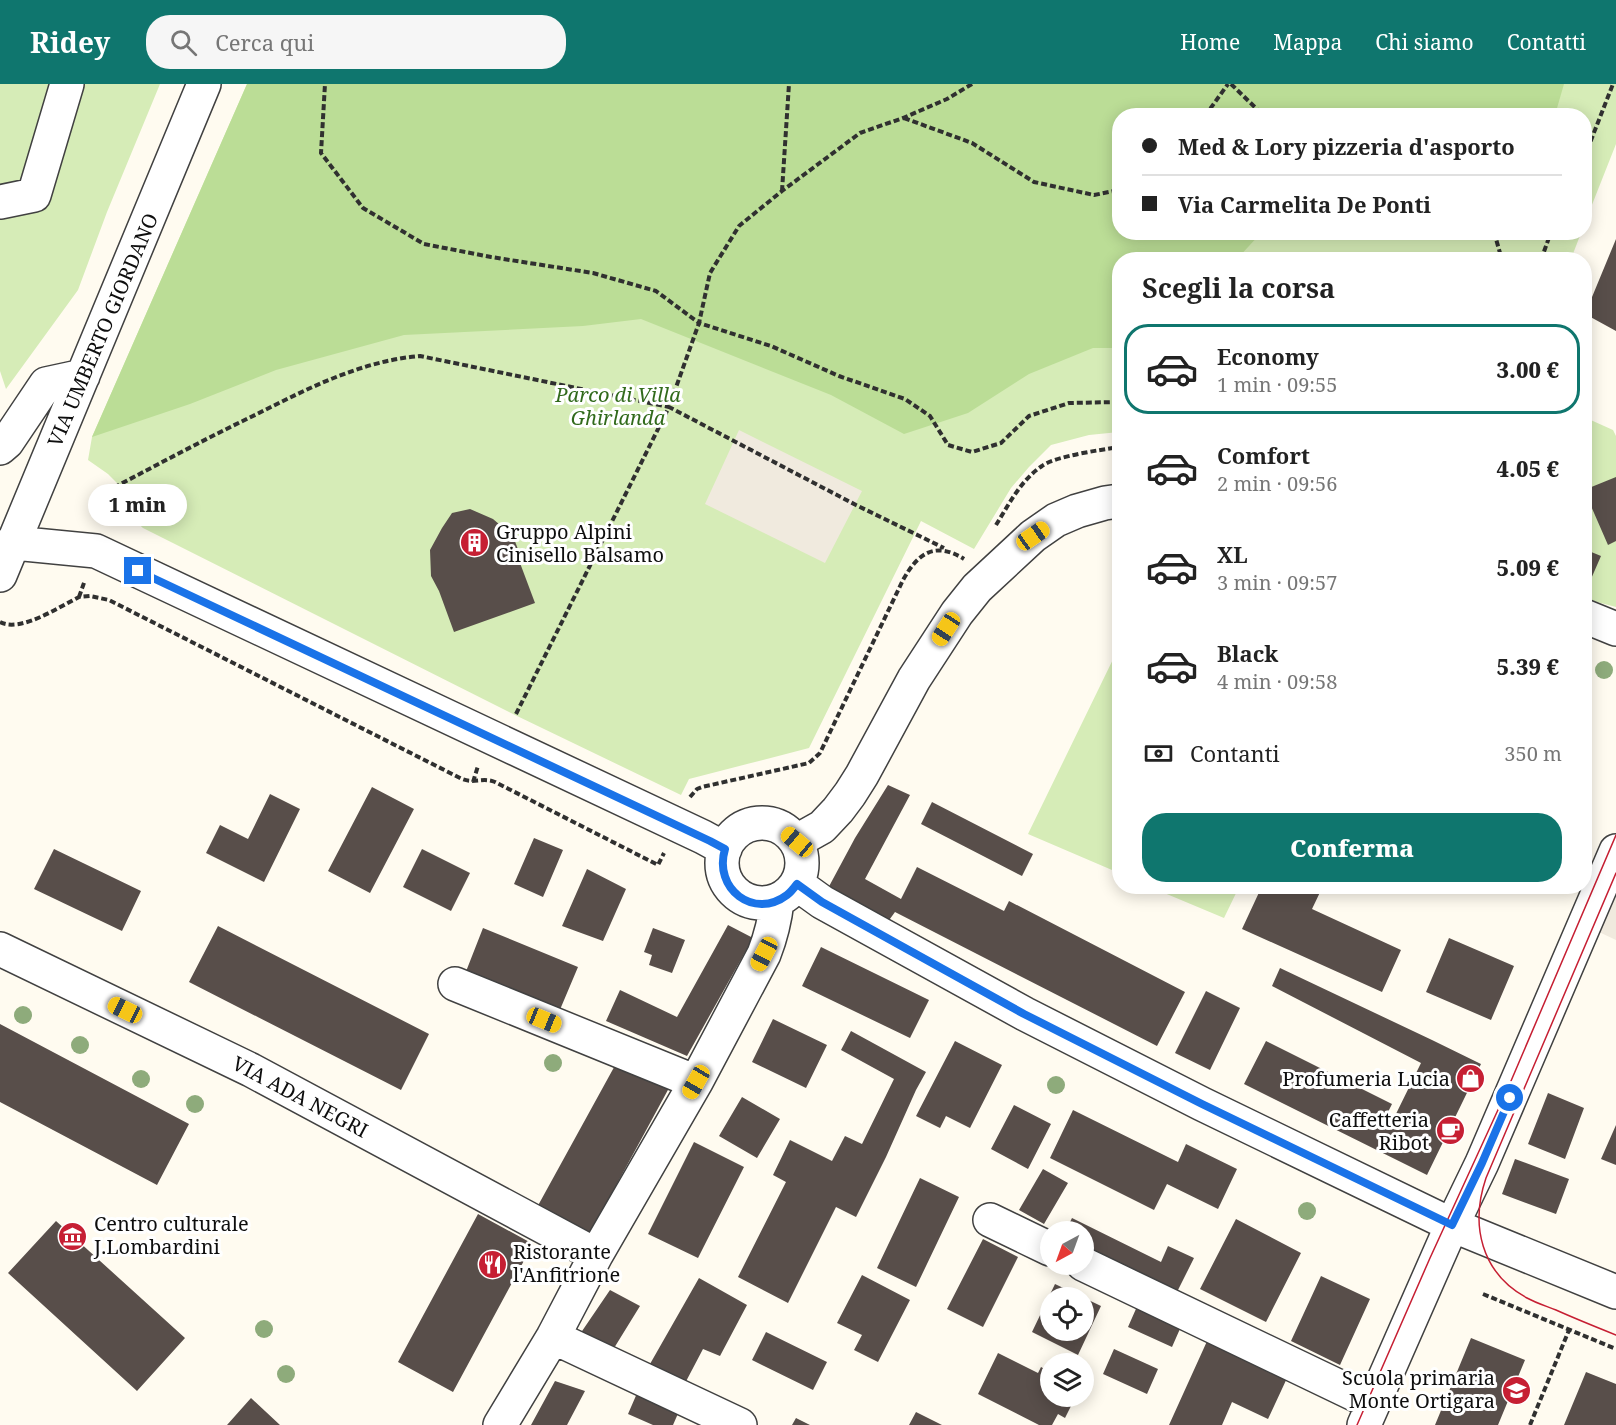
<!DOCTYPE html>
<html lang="it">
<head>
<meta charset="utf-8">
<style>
  :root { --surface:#fff; --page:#f6f6f6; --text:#222; --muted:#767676; --line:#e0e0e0; --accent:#0f766e }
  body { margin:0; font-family:"Noto Serif",serif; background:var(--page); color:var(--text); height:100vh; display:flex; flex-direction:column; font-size:22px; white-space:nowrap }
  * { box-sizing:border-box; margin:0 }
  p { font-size:20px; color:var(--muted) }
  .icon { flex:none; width:33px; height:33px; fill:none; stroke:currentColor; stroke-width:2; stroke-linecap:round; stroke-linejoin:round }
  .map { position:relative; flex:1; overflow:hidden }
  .details { position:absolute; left:1112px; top:168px; width:480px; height:642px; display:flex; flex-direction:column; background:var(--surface); border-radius:24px; box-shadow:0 3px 15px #0003 }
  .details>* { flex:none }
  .hud { position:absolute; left:1112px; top:24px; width:480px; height:132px; border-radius:24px; box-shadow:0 3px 15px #0003; display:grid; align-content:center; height:132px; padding:0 30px; background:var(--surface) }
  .needle { width:39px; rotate:221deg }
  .fabs { position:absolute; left:1040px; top:1137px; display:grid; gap:12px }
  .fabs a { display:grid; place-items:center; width:54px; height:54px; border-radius:50%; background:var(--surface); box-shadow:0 3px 15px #0003; font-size:30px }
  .end { position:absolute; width:27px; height:27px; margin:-14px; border:8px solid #1a73e8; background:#fff; box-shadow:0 0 0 3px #fff }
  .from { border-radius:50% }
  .bubble { position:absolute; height:42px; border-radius:21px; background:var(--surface); box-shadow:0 3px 15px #0003; font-size:20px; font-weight:800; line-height:42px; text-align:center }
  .car { position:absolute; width:18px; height:36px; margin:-18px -9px; border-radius:8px; box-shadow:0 0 4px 2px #0007; background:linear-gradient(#f5c518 24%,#345 0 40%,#f5c518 0 76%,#345 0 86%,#f5c518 0) }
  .hud b { display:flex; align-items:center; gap:21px; height:57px; font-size:22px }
  .hud b+b { border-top:2px solid var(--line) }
  .hud i { width:15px; height:15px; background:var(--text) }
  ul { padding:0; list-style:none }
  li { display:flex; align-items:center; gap:18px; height:90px; margin:0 12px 9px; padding:0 18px; border:3px solid transparent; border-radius:24px }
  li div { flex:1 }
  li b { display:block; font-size:22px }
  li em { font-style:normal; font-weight:800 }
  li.active { border-color:var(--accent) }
  li>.icon { width:54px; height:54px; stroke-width:1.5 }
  h2 { padding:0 30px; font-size:27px; line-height:72px }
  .pay { display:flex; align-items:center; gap:15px; height:66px; padding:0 30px; font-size:22px }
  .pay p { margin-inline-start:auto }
  .action { display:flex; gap:12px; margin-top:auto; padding:12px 30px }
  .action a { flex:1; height:69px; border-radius:24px; background:var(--accent); color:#fff; font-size:24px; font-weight:800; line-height:69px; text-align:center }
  header { display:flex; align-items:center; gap:36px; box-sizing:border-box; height:84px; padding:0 30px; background:var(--accent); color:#fff }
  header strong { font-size:28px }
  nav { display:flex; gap:33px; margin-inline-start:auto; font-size:21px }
  .search { width:420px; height:54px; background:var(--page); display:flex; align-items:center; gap:15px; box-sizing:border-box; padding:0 21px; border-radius:24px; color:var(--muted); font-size:22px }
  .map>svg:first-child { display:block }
  .green { fill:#d6ecb7 }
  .forest { fill:#bbdd96 }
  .plaza { fill:#f0eade }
  .building { fill:#584e4a; fill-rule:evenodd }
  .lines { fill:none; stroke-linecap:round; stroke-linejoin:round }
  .minor-casing { stroke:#414141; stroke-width:36 }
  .path { stroke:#303030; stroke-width:4; stroke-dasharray:6 3; stroke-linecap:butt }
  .minor { stroke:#fff; stroke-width:33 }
  .tram { stroke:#c61f33; stroke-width:1.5 }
  .tree { fill:#8eab7b }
  .route { stroke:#1a73e8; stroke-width:8 }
  .labels { text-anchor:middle; stroke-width:6; stroke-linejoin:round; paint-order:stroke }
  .street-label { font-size:20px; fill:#0e0e0e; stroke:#fff }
  .park-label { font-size:20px; font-style:italic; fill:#316a1b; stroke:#fff }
  .poi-label { font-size:20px; fill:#0e0e0e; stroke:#fff; text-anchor:start }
</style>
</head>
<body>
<header>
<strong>Ridey</strong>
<div class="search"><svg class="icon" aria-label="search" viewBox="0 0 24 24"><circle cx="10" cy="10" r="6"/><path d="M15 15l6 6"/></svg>Cerca qui</div>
<nav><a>Home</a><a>Mappa</a><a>Chi siamo</a><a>Contatti</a></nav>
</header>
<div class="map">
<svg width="1616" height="1341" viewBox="0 0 1616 1341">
  <rect width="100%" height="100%" fill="#fffbf0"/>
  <path class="green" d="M 0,0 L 160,0 L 107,128 L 78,206 L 6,305 L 0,287 Z
    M 247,0 L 1616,0 L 1616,60 L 1584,141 L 1584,32 L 1119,32 L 1119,148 L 1581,149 L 1571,175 L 1119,176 L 1119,348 L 1089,351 L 1051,361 L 1029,383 L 1011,404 L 974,465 L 921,437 L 809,664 L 689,695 L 681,711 L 515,631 L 143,444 L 129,431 L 126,425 L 119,401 L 108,390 L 88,376 L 92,353 Z
    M 1584,333 L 1613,346 L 1616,352 L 1616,523 L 1597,518 L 1584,513 Z
    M 1119,563 L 1119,789 L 1028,750 Z
    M 1150,803 L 1239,803 L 1224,834 Z"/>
  <path class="forest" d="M 247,0 L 1564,0 L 1555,31 L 1119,32 L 1119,148 L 1261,149 L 1237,175 L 1119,176 L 1119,264 L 1093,264 L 1029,290 L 968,329 L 904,350 L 831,311 L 641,235 L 583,242 L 404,251 L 276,286 L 190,320 L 92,353 Z"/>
  <path class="plaza" d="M 739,346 L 862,407 L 825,479 L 705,420 Z
    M 1616,767 L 1616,856 L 1584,841 Z"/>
  <path class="building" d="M 1616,155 L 1616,247 L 1585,230 Z
    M 1616,393 L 1616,457 L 1608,461 L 1584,406 Z
    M 470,425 L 493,435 L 513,452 L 519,468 L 520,479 L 535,519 L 454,548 L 439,507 L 431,492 L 430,466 L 442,444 L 452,429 Z
    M 1584,465 L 1601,472 L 1584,511 Z
    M 1584,681 L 1590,692 L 1584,694 Z
    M 888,701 L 910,711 L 865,795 L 901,815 L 917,783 L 1004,827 L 1009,817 L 1185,908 L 1157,962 L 895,828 L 887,839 L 826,808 L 855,754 Z
    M 372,703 L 414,725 L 370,809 L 328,787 Z
    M 270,710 L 300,725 L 264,798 L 206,769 L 220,741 L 248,755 Z
    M 932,718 L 1033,770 L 1022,792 L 921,740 Z
    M 534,754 L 563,766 L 543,813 L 514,800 Z
    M 54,765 L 141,807 L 122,847 L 34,805 Z
    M 422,765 L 470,789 L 451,827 L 403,803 Z
    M 587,785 L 626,805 L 603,857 L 562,842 Z
    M 1262,802 L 1323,802 L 1312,825 L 1401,866 L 1382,908 L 1242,845 Z
    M 728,841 L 753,854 L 687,972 L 606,937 L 620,906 L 677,933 Z
    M 218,842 L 429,950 L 401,1006 L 189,898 Z
    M 483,844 L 578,883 L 559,928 L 465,890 Z
    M 653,844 L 685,856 L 672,889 L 649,881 L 652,871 L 644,868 Z
    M 1449,854 L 1514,882 L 1491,936 L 1426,908 Z
    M 821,863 L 929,916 L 910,954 L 802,902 Z
    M 1280,884 L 1432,956 L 1481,980 L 1427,1091 L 1244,1000 L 1266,957 L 1392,1020 L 1385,1034 L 1392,1038 L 1421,979 L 1272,902 Z
    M 1206,907 L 1240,924 L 1210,986 L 1175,969 Z
    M 773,935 L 827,961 L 806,1004 L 752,978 Z
    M 0,940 L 189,1040 L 157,1101 L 0,1018 Z
    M 851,947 L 926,988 L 916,1006 L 886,1073 L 856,1133 L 836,1123 L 788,1219 L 738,1193 L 786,1098 L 773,1091 L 790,1056 L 832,1077 L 845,1052 L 862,1060 L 894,995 L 841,966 Z
    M 955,957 L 1002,981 L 970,1044 L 946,1032 L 940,1044 L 916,1032 Z
    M 618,976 L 669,1004 L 587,1155 L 535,1127 Z
    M 1548,1009 L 1584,1024 L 1565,1075 L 1528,1060 Z
    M 742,1013 L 780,1035 L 757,1074 L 719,1052 Z
    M 1014,1021 L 1051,1040 L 1028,1085 L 991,1065 Z
    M 1073,1026 L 1178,1078 L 1186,1060 L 1237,1085 L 1218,1125 L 1167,1100 L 1154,1126 L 1050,1074 Z
    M 1616,1041 L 1616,1081 L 1601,1075 Z
    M 694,1058 L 744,1083 L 698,1174 L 648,1150 Z
    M 1515,1075 L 1569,1095 L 1556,1130 L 1502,1110 Z
    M 1043,1085 L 1068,1099 L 1044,1140 L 1019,1126 Z
    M 920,1094 L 959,1113 L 916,1203 L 877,1184 Z
    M 478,1130 L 533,1160 L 453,1308 L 398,1278 Z
    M 1072,1134 L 1161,1178 L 1168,1162 L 1194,1174 L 1176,1210 L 1083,1165 L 1083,1148 L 1065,1148 Z
    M 1236,1135 L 1301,1169 L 1266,1238 L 1200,1205 Z
    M 56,1137 L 185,1254 L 137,1307 L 8,1189 Z
    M 983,1155 L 1018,1173 L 983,1243 L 947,1225 Z
    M 862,1191 L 910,1216 L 878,1278 L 854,1266 L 862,1251 L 837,1239 Z
    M 1321,1192 L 1370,1215 L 1340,1281 L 1291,1257 Z
    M 699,1194 L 747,1221 L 720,1272 L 703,1265 L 682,1305 L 646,1287 Z
    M 1055,1200 L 1101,1222 L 1078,1271 L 1032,1248 ZM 1050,1214 L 1083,1214 L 1083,1246 L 1050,1246 Z
    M 610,1206 L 640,1222 L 611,1269 L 578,1253 Z
    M 1139,1218 L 1183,1238 L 1172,1263 L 1128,1243 Z
    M 766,1248 L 827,1278 L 813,1306 L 752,1276 Z
    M 1471,1254 L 1525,1276 L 1498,1341 L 1435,1341 Z
    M 1208,1255 L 1288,1292 L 1268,1335 L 1232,1318 L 1222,1341 L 1169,1341 Z
    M 1114,1265 L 1158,1285 L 1147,1310 L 1103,1290 Z
    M 998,1269 L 1038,1289 L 1041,1283 L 1050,1288 L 1050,1312 L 1076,1312 L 1065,1334 L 1058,1330 L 1052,1341 L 1039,1341 L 978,1310 Z
    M 1586,1288 L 1616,1300 L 1616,1341 L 1564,1341 Z
    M 555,1297 L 585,1307 L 567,1341 L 531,1341 Z
    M 638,1307 L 680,1325 L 673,1341 L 653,1341 L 628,1330 Z
    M 251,1314 L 280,1341 L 227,1341 Z
    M 916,1328 L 942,1341 L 909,1341 Z
    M 796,1334 L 810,1341 L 792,1341 Z"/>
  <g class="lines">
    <defs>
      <path id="minor" d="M 0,118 L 34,111 L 67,0
        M 0,364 L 7,358 L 46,300 L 83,292
        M 0,464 L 14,459 L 96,467 L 703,753 L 725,765
        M 0,491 L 204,0
        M 1584,532 L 1616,545
        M722 779a40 40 0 1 1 80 0a40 40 0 1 1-80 0Z
        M 797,757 L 822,743 L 838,726 L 850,710 L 862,691 L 914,595 L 957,529 L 977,504 L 1033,452 L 1056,436 L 1077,427 L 1105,419 L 1119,417
        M 797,800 L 822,818 L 1025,930 L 1202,1020 L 1452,1141 L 1616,1208
        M 0,865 L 251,986 L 596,1171
        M 455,900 L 696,998
        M 990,1136 L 1050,1165
        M 1083,1180 L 1373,1319
        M 553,1253 L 740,1341
        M 500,1341 L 553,1253 L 596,1171 L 696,998 L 764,870 C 771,852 775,836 777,817
        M 1364,1341 L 1452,1141 L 1482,1079 L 1616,767"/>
    </defs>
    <use href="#minor" class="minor-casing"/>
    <path class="path" d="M 972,0 L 947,15 L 903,34 L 860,49 L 782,107 L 739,142 L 710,189 L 699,239 L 771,262 L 839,292 L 905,315 L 930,332 L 948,361 L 972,368 L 1001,359 L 1029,332 L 1069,319 L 1119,318
      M 1231,0 L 1264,32
      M 1205,32 L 1228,0
      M 904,34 L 972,59 L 1034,98 L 1094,111 L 1119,106
      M 1584,74 L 1613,0
      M 782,107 L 789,0
      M 1494,148 L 1502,176
      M 1541,176 L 1551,148
      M 98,412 C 151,384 203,356 257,330 C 309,304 361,277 420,272 L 669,323 L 699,239 L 656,207 L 593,189 L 491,173 L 424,160 L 363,124 L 321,69 L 325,0
      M 996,441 C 1009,420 1021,396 1042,382 C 1055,372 1101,366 1119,363
      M 79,513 L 85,496
      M 0,538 C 20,549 59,523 79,513 L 90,512 L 109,516 L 462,695 C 475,700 482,693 495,698 L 658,781 L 664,769
      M 516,630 L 669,323 L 856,421 L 944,464
      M 473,698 L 478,682
      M 690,713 L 697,705 L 702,703 L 809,679 L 820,669 L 903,496 C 918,469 935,457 964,475
      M 1483,1210 L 1616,1265
      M 1530,1341 L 1569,1246"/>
    <use href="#minor" class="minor"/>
    <path class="tram" d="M 1616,789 L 1486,1094 C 1470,1141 1481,1189 1527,1214 C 1536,1219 1546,1222 1556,1226 C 1576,1235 1596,1243 1616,1251
      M 1357,1341 L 1430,1174 L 1508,1004 L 1616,751"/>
  </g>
  <g class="tree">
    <circle cx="1604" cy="586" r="9"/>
    <circle cx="23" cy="931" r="9"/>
    <circle cx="80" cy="961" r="9"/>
    <circle cx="553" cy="979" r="9"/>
    <circle cx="141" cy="995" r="9"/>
    <circle cx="1056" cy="1001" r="9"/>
    <circle cx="195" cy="1020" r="9"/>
    <circle cx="1307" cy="1127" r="9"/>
    <circle cx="264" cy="1245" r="9"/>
    <circle cx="286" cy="1290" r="9"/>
  </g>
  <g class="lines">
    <path class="route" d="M 138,487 L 710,757 L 725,765 C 713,805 754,836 787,811 C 791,808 794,804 797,800 L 822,818 L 1024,930 L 1202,1020 L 1452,1141 L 1482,1079 L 1510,1014"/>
  </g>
  <defs>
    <symbol id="building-disc" viewBox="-11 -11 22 22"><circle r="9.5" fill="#c61f33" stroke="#fff"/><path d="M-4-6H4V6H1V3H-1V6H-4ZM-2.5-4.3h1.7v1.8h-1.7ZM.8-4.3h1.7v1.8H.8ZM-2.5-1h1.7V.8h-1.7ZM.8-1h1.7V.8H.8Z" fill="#fff"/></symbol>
    <symbol id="shop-disc" viewBox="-11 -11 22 22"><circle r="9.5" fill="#c61f33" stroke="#fff"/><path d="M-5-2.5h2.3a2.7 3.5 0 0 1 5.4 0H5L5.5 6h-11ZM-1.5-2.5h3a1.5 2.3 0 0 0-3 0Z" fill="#fff"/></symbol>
    <symbol id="cafe-disc" viewBox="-11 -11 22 22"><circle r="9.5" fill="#c61f33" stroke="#fff"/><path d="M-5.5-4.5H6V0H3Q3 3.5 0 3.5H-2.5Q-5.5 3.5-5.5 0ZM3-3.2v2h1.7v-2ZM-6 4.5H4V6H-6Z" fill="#fff"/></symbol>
    <symbol id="museum-disc" viewBox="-11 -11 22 22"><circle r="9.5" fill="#c61f33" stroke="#fff"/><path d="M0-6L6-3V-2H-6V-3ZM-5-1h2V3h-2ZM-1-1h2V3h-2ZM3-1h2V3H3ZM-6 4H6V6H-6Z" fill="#fff"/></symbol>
    <symbol id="restaurant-disc" viewBox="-11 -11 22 22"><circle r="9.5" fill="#c61f33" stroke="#fff"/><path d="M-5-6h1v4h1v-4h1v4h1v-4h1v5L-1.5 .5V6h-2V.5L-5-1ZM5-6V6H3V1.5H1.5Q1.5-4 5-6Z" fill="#fff"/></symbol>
    <symbol id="school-disc" viewBox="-11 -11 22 22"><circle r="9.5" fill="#c61f33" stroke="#fff"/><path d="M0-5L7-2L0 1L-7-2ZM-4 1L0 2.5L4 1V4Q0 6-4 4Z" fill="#fff"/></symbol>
  </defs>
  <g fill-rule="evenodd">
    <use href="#building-disc" x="458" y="442" width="33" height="33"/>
    <use href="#shop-disc" x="1454" y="978" width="33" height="33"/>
    <use href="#cafe-disc" x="1434" y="1030" width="33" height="33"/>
    <use href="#museum-disc" x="56" y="1136" width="33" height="33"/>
    <use href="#restaurant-disc" x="476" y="1164" width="33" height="33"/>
    <use href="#school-disc" x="1500" y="1290" width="33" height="33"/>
  </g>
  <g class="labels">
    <g class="street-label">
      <text transform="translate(103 246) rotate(-67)" y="7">VIA UMBERTO GIORDANO</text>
      <text transform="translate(300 1013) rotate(28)" y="7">VIA ADA NEGRI</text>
    </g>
    <g class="park-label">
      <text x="618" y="318">Parco di Villa<tspan x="618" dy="23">Ghirlanda</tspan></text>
    </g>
    <g class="poi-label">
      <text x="496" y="455">Gruppo Alpini<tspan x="496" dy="23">Cinisello Balsamo</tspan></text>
      <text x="1450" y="1002" text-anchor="end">Profumeria Lucia</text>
      <text x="1429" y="1043" text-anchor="end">Caffetteria<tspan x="1429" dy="23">Ribot</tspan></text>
      <text x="94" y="1147">Centro culturale<tspan x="94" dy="23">J.Lombardini</tspan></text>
      <text x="513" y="1175">Ristorante<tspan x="513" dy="23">l'Anfitrione</tspan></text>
      <text x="1495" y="1301" text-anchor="end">Scuola primaria<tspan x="1495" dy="23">Monte Ortigara</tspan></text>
    </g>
  </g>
</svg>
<div class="fabs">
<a><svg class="needle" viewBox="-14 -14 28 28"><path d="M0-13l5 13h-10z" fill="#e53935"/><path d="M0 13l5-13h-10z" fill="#767676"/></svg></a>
<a><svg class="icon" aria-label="locate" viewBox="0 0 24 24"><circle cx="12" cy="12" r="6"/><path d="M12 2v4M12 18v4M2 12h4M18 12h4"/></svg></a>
<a><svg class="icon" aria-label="layers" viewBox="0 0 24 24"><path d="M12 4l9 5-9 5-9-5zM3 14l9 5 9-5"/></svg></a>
</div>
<i class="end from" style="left:1510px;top:1014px"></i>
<i class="end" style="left:138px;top:487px"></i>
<div class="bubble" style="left:88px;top:400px;width:99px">1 min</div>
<i class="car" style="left:1033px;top:452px;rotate:55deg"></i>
<i class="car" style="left:946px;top:545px;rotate:213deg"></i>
<i class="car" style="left:797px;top:758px;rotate:310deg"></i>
<i class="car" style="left:764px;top:870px;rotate:208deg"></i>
<i class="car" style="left:125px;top:926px;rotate:296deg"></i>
<i class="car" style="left:544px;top:936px;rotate:112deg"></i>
<i class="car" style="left:696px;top:998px;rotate:210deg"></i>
<div class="hud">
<b><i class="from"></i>Med &amp; Lory pizzeria d'asporto</b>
<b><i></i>Via Carmelita De Ponti</b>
</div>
<section class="details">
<h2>Scegli la corsa</h2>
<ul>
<li class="active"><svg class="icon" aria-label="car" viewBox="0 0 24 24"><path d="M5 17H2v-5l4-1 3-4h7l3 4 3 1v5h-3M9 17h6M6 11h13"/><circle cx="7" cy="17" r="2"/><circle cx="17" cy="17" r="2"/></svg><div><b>Economy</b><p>1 min · 09:55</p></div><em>3.00 €</em></li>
<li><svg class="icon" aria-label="car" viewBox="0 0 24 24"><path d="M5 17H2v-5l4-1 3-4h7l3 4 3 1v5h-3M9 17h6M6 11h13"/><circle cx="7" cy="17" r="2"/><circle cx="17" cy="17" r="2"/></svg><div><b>Comfort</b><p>2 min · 09:56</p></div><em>4.05 €</em></li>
<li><svg class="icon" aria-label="car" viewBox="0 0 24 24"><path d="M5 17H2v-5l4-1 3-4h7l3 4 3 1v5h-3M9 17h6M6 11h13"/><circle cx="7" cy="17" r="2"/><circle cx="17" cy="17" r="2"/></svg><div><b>XL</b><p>3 min · 09:57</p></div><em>5.09 €</em></li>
<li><svg class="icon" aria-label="car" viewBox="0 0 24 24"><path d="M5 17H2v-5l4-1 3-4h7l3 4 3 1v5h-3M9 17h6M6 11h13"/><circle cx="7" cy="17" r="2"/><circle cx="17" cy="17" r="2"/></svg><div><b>Black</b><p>4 min · 09:58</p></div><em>5.39 €</em></li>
</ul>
<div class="pay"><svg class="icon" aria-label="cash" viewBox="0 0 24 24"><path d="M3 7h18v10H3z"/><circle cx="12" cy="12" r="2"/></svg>Contanti<p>350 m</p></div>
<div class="action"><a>Conferma</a></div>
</section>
</div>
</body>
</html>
